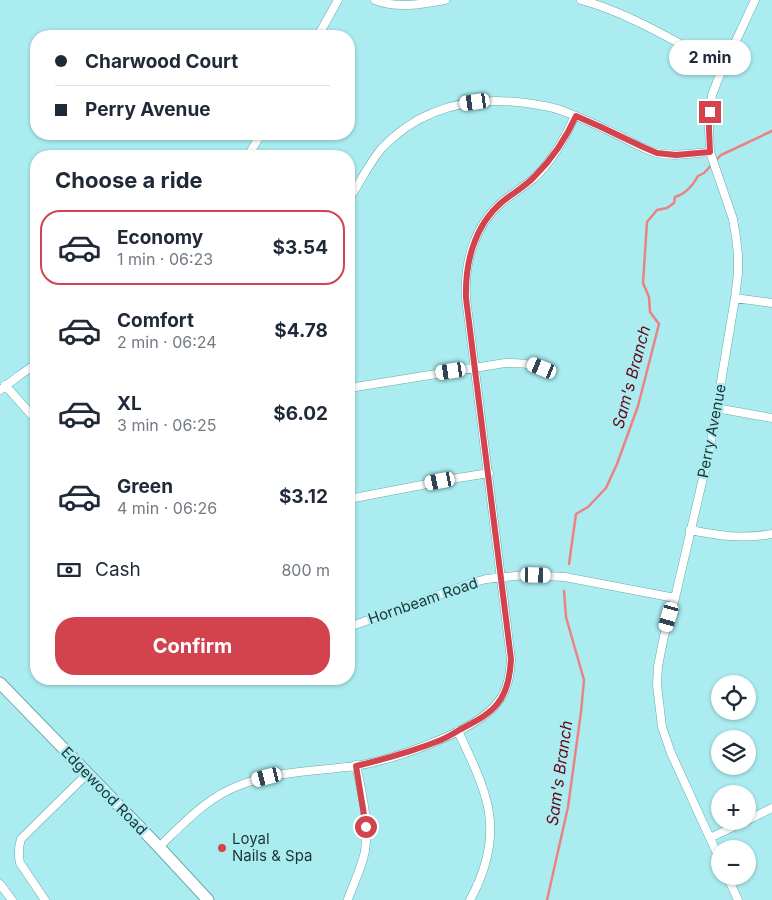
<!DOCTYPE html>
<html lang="en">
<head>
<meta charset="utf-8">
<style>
  :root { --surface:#fff; --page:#f6f6f7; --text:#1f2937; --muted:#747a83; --line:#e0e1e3; --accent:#d3434d }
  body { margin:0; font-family:Inter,sans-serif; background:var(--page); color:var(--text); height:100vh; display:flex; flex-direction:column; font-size:19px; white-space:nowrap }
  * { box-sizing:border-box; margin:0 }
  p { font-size:16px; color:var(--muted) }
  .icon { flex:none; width:28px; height:28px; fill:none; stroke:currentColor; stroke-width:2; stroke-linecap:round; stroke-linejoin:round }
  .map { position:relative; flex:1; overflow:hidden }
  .details { position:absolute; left:30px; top:150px; width:325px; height:535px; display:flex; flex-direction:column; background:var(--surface); border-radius:20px; box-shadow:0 1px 4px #0004 }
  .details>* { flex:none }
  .hud { position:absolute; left:30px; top:30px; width:325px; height:110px; border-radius:20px; box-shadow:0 1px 4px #0004; display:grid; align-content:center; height:110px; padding:0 25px; background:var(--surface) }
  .controls { position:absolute; left:711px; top:675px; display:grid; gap:10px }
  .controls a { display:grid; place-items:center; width:45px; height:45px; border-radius:50%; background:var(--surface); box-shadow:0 1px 4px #0004; font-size:25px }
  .end { position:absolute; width:22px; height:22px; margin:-11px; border:6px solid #d3434d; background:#fff; box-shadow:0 0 0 2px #fff }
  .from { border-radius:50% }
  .bubble { position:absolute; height:35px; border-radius:18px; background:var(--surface); box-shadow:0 1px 4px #0004; font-size:16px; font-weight:700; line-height:35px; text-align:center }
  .car { position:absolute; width:15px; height:30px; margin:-15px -8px; border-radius:6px; box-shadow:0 0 4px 1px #0007; background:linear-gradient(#fff 24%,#345 0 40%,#fff 0 76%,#345 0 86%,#fff 0) }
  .hud b { display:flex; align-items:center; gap:18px; height:48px; font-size:19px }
  .hud b+b { border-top:1px solid var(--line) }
  .hud i { width:12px; height:12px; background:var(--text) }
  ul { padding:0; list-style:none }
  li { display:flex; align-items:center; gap:15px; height:75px; margin:0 10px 8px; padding:0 15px; border:2px solid transparent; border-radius:20px }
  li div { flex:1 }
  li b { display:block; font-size:19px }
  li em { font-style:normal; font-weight:700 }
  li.on { border-color:var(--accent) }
  li>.icon { width:45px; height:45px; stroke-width:1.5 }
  h2 { padding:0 25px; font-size:22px; line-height:60px }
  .pay { display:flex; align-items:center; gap:12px; height:55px; padding:0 25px; font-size:19px }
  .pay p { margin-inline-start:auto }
  .cta { display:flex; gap:10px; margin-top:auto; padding:10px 25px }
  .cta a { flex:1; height:58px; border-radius:20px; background:var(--accent); color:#fff; font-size:20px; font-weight:700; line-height:58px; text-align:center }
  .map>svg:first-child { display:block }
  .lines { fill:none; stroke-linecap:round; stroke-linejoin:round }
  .stream { stroke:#eb8384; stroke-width:2.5 }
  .minor-casing { stroke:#6aaaae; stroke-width:9 }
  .secondary-casing { stroke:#6aaaae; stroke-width:13 }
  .minor { stroke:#fff; stroke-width:8 }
  .secondary { stroke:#fff; stroke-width:11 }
  .route { stroke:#d3434d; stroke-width:6 }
  .poi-dot { fill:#d3434d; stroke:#aaecf0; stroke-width:2 }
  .labels { text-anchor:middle; stroke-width:4.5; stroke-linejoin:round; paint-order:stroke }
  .street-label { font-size:15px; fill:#1a3537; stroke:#aaecf0 }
  .poi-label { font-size:15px; fill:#1a3537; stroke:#aaecf0; text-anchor:start }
  .water-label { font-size:16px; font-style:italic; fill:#670717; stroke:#aaecf0 }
</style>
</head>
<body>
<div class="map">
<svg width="772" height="900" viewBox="0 0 772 900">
  <rect width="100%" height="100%" fill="#aaecf0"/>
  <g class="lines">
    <path class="stream" d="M 569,564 L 576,514 L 588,507 L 606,488 L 617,464 L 638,406 L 659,324 L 650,312 L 649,297 L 643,283 L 647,222 L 657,210 L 667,208 L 674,203 L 675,197 C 686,194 693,185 698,176 L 704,173 L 721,155 L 772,131
      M 547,900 L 568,807 L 581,712 L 584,680 L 566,617 L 564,591"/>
    <defs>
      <path id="minor" d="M 375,0 C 397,9 423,4 445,0
        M 581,0 C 632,14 677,43 723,67
        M 318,36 L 338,0
        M 248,156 L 261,134
        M 349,199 C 360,183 369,163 382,148 C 421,107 472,96 526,103 C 538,105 551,106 563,111 C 583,118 603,128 622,137 C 633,143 645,150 657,153 C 674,157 693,153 710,152
        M 735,298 L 772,303
        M 5,385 L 36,420
        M 349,388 L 505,363 C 518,363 530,363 542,368
        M 0,390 L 20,375 L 36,364
        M 716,408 L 772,418
        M 349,499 L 458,478 L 489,473
        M 690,530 C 720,536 742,539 772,534
        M 349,627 L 472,583 L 486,579 L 525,575 L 565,577 L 675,598
        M 458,731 C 468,753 480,775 486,799 C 496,834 487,869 470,900
        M 748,820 L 772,808
        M 710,838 L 745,821
        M 159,847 C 184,823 208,796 243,784 C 278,771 318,771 355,766 C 392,760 476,732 498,702 C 508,690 510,674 511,659 L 466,298 C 464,263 474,226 502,202 C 512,194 523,187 533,179 C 550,164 566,137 575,116
        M 720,860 L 671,753 L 662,727 L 657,685 L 658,666 L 664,636 L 675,598 L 710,448 L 735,298 L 738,273 L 738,255 L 736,237 L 733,219 L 710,152 L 709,128 L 710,112 L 712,95 L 719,77 L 755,0
        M 727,876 L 738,900
        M 0,884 L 12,900
        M 348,899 C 354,883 362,867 365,851 C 369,822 362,793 356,765
        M 45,900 L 20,863 C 18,854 18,848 21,839 L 87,774"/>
      <path id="secondary" d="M 0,683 L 159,847 L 208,900"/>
    </defs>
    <use href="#minor" class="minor-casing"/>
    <use href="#secondary" class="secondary-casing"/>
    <use href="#minor" class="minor"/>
    <use href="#secondary" class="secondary"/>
  </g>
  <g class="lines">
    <path class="route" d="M 366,827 L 356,766 C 385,759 414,751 441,740 C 448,737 454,733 461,729 C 474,722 489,715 498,703 C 508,690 510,674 511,659 L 466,298 C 465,263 474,226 502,202 C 513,193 526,186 535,176 C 552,159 566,138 576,116 L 601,127 L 643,147 L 657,153 L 676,155 L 710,152 L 709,128 L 710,112"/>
  </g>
  <circle class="poi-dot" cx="222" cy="848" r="5"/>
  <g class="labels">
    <g class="street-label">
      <text transform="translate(712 431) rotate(-79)" y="5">Perry Avenue</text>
      <text transform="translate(423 601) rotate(-19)" y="5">Hornbeam Road</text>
      <text transform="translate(104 791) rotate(46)" y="5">Edgewood Road</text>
    </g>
    <g class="poi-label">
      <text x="232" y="844">Loyal<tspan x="232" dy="17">Nails &amp; Spa</tspan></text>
    </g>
    <g class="water-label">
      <text transform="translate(631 377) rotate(-75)" y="6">Sam's Branch</text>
      <text transform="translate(559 773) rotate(-82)" y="6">Sam's Branch</text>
    </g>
  </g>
</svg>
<div class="controls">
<a><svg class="icon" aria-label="locate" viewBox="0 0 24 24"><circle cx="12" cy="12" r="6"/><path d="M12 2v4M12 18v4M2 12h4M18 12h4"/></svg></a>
<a><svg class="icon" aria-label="layers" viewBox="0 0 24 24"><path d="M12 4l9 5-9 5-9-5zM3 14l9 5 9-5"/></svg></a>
<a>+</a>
<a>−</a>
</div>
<i class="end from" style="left:366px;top:827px"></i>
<i class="end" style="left:710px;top:112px"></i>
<div class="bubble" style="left:669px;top:40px;width:82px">2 min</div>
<i class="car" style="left:475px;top:102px;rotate:262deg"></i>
<i class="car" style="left:542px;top:368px;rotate:292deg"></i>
<i class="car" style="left:451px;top:371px;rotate:261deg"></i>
<i class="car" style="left:440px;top:481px;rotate:259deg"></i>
<i class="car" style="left:536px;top:575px;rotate:91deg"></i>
<i class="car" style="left:669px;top:617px;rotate:196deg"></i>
<i class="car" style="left:267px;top:777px;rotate:256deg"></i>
<div class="hud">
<b><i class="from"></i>Charwood Court</b>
<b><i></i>Perry Avenue</b>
</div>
<section class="details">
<h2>Choose a ride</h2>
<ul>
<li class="on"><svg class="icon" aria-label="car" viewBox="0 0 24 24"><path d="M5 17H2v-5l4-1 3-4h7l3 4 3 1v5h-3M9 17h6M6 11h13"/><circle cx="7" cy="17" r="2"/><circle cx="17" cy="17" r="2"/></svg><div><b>Economy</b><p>1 min · 06:23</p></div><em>$3.54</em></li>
<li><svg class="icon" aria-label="car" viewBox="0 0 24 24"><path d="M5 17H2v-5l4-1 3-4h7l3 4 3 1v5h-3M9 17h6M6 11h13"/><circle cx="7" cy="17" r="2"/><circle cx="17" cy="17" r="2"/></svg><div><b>Comfort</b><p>2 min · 06:24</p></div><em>$4.78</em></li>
<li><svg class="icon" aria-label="car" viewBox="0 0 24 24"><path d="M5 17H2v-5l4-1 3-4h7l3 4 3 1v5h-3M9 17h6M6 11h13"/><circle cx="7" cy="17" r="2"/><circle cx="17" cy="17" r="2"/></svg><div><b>XL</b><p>3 min · 06:25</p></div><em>$6.02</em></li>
<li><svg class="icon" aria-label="car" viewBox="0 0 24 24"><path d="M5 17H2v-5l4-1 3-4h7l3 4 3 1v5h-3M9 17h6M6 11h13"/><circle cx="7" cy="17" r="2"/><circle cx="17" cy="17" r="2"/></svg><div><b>Green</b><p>4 min · 06:26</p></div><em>$3.12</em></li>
</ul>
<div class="pay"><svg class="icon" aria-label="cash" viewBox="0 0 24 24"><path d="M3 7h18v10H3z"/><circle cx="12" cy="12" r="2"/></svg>Cash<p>800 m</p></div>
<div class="cta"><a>Confirm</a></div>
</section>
</div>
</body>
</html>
